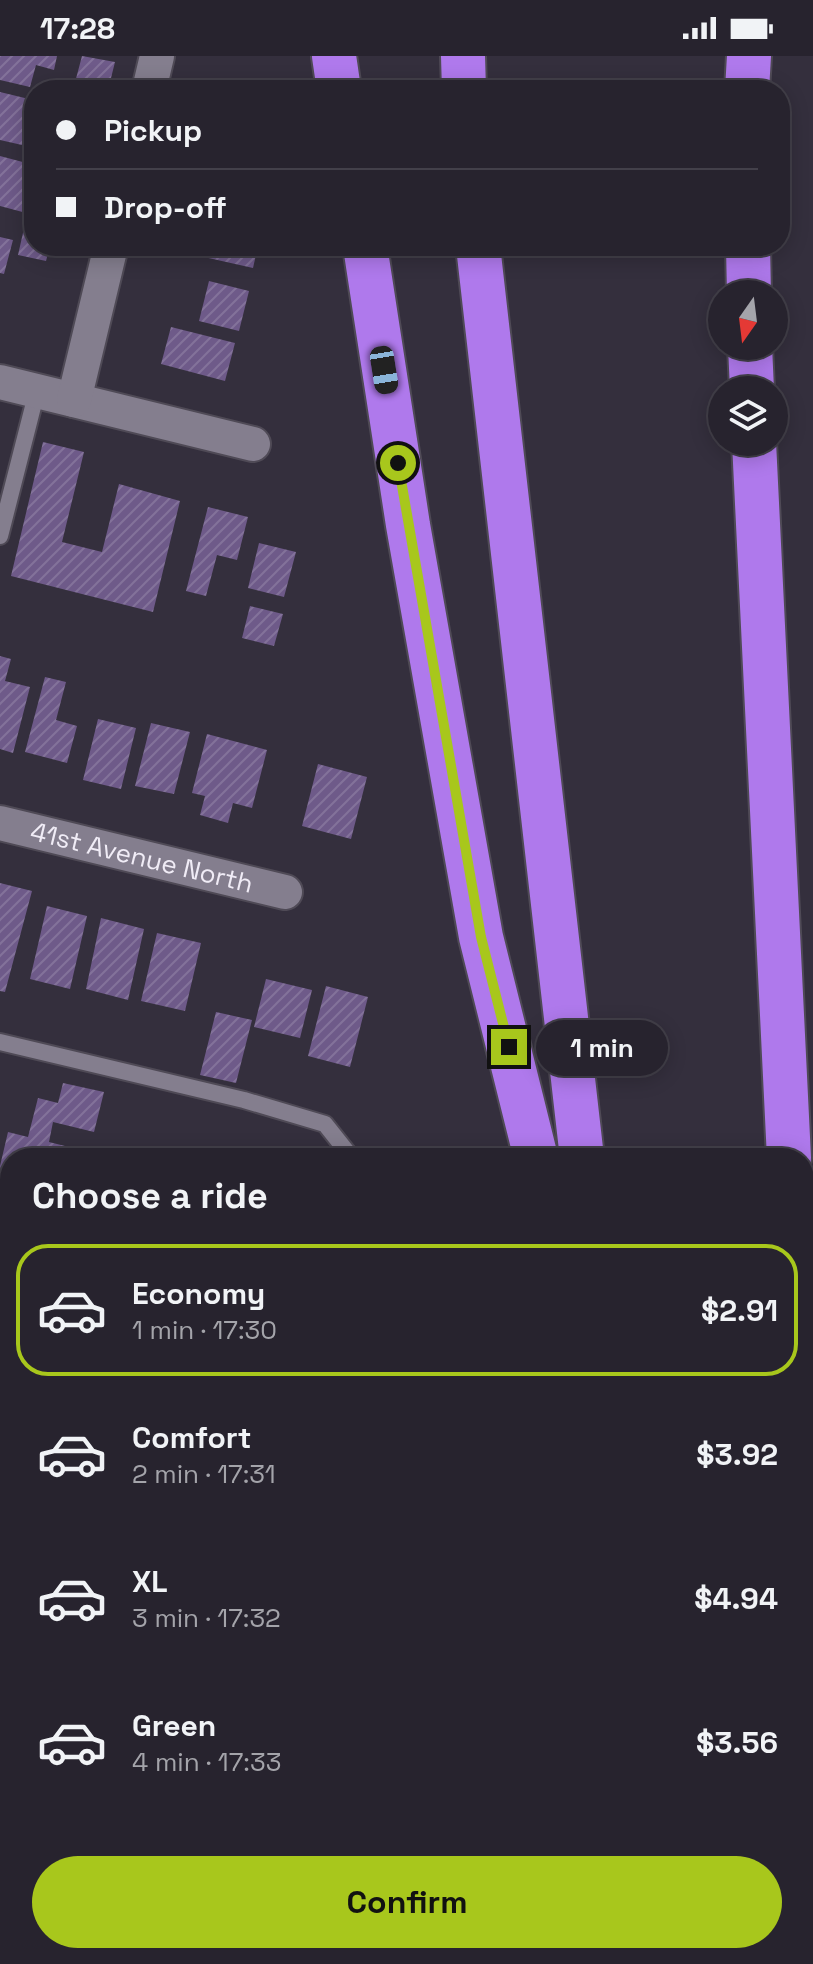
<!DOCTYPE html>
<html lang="en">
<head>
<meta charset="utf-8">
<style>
  :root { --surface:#27232e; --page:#2f2b36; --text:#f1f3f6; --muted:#a4a4aa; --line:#43404a; --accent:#a8c71c }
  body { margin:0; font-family:"Space Grotesk",sans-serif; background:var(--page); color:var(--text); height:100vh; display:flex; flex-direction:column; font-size:30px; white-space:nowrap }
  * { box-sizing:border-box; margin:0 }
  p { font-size:26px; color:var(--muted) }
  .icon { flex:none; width:44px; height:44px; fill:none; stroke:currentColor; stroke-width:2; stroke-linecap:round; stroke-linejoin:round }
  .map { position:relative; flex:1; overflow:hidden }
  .panel { position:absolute; left:0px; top:1092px; width:814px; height:816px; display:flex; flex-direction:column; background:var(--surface); border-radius:32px 32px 0 0; box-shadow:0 4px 20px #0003,0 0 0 2px var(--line) }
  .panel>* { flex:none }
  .top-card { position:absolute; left:24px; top:24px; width:766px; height:176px; border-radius:32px; box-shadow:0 4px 20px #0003,0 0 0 2px var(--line); display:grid; align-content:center; height:176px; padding:0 32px; background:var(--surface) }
  .needle { width:52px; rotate:194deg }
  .tools { position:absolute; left:708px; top:224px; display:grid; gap:16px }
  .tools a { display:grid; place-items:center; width:80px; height:80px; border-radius:50%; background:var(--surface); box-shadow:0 4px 20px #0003,0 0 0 2px var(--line); font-size:40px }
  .end { position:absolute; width:36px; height:36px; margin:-18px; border:10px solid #a8c71c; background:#111; box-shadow:0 0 0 4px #111 }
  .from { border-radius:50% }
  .bubble { position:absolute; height:56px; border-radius:28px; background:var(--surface); box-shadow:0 4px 20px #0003,0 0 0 2px var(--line); font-size:26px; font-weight:700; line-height:56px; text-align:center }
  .car { position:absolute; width:24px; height:48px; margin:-24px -12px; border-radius:10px; box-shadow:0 0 6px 2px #0007; background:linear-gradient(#222 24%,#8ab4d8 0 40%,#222 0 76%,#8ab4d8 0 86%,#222 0) }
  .top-card b { display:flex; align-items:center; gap:28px; height:76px; font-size:30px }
  .top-card b+b { border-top:2px solid var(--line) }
  .top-card i { width:20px; height:20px; background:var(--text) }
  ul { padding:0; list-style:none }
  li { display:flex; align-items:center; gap:24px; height:132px; margin:0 16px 12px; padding:0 16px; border:4px solid transparent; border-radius:32px }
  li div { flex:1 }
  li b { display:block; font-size:30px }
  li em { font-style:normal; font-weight:700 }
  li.active { border-color:var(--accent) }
  li>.icon { width:72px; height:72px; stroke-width:1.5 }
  h2 { padding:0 32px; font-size:36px; line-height:96px }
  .button { display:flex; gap:16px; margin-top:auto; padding:16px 32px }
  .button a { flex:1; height:92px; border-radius:48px; background:var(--accent); color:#111; font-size:32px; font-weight:700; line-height:92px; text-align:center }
  .status { display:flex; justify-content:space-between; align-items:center; height:56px; padding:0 40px; background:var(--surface); direction:ltr }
  .status svg { height:22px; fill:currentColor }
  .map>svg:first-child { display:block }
  .building { fill:url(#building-hatch) }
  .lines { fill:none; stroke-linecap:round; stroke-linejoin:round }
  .service-casing { stroke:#4f4a56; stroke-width:20 }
  .minor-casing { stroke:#4f4a56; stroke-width:38 }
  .motorway-casing { stroke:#4f4a56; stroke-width:48 }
  .service { stroke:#847e8e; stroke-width:16 }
  .minor { stroke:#847e8e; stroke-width:34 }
  .motorway { stroke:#af79ec; stroke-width:44 }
  .route { stroke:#a8c71c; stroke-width:10 }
  .labels { text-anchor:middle; stroke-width:7; stroke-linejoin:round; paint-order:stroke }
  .street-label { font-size:26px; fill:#f0ecf6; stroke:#2a2532 }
</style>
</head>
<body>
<div class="status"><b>17:28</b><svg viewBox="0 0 49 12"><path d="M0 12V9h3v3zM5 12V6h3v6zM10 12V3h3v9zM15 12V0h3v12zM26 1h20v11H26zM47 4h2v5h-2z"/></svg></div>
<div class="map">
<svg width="813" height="1908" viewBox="0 0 813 1908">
  <defs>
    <pattern id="building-hatch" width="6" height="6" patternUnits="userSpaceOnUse" patternTransform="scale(2)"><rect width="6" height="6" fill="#6e5a89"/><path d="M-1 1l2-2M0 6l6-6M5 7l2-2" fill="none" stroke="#83729a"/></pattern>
  </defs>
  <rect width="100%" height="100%" fill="#342f3d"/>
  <path class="building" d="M 0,0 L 57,0 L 54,14 L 36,9 L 30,31 L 0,24 Z
    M 82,0 L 115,6 L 108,34 L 73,34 Z
    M 0,36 L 33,44 L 22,89 L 0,84 Z
    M 0,100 L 34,109 L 34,140 L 30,158 L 0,150 Z
    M 25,168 L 34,170 L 34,190 L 50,190 L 46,205 L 18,199 Z
    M 0,181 L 13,184 L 4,218 L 0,217 Z
    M 207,190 L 258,190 L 253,212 L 204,201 Z
    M 209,225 L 249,235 L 239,275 L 199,265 Z
    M 171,271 L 235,287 L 225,325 L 161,308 Z
    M 43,386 L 84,396 L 62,486 L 102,496 L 119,428 L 180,445 L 153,556 L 11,520 Z
    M 208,451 L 248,461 L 237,504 L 217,499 L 206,540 L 186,535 Z
    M 259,487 L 296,496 L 284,541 L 248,532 Z
    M 250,550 L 283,558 L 274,590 L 242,582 Z
    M 0,600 L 11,603 L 5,625 L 30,631 L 13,697 L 0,693 Z
    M 45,621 L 66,626 L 56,664 L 77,670 L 67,707 L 25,696 Z
    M 98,663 L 136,672 L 121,733 L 83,724 Z
    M 151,667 L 190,676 L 174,738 L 135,730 Z
    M 207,678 L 267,694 L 252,752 L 233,747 L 228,767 L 200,759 L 205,740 L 192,737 Z
    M 318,708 L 367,721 L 351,783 L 302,770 Z
    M 0,827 L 32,835 L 5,936 L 0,935 Z
    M 47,850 L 87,860 L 70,933 L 30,923 Z
    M 101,862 L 144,873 L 128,944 L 86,933 Z
    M 157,877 L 201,887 L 185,955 L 141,945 Z
    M 266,923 L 312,934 L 300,982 L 254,971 Z
    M 326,930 L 368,941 L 350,1011 L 308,1000 Z
    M 216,956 L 252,964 L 236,1027 L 200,1019 Z
    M 63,1027 L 104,1036 L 94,1076 L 53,1066 L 49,1086 L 69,1091 L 66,1102 L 10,1102 L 10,1140 L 0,1138 L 0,1110 L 8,1076 L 28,1081 L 38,1042 L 58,1047 Z
    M 106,1091 L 147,1101 L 147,1102 L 104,1102 Z
    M 0,1402 L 10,1404 L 10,1446 L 0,1443 Z
    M 7,1561 L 10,1561 L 10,1610 L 0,1608 L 0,1590 Z
    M 0,1852 L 10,1854 L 10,1898 L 29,1898 L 27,1908 L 0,1908 Z
    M 44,1898 L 90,1898 L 88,1908 L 42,1908 Z
    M 110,1898 L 152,1898 L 150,1908 L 108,1908 Z
    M 191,1898 L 255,1898 L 263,1900 L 261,1908 L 188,1908 Z
    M 429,1898 L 464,1907 L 463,1908 L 426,1908 Z"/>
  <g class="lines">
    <defs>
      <path id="service" d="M 0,480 L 37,335
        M 0,986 L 244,1044 L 325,1068 L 348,1097 L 348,1102"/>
      <g id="minor">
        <path d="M 149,34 L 157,0"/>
        <path d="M 0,326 L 253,388"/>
        <path d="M 74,344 L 111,190"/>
        <path id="s1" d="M 0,767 L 285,836"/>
        <path d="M 0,1203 L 10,1206"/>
        <path d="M 0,1503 L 10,1505"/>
        <path d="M 0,1793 L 10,1796"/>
        <path d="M 344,1908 L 346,1898"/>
      </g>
      <path id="motorway" d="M 334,0 L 339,34
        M 463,0 L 464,34
        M 747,34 L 749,0
        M 365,190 L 408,469 L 481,881 L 536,1102
        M 478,190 L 582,1102
        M 748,190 L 749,238
        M 750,290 L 752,334
        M 754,386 L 789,1102
        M 804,1462 L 813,1681
        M 670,1898 L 671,1908"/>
    </defs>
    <use href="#service" class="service-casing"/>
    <use href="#minor" class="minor-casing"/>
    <use href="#motorway" class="motorway-casing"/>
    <use href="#service" class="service"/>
    <use href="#minor" class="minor"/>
    <use href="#motorway" class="motorway"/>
  </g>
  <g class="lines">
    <path class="route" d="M 398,407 L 481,881 L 509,991"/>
  </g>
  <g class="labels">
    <g class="street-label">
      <text dy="9" stroke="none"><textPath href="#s1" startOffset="146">41st Avenue North</textPath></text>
    </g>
  </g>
</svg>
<div class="tools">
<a><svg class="needle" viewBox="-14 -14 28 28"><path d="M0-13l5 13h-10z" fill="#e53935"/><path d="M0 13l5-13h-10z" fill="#a4a4aa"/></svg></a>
<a><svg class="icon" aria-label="layers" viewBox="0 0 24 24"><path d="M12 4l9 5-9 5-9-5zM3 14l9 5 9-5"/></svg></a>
</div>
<i class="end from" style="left:398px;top:407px"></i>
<i class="end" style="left:509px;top:991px"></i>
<div class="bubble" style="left:536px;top:964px;width:132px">1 min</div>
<i class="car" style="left:384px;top:314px;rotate:171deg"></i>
<div class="top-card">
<b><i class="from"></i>Pickup</b>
<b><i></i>Drop-off</b>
</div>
<section class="panel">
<h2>Choose a ride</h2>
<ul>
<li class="active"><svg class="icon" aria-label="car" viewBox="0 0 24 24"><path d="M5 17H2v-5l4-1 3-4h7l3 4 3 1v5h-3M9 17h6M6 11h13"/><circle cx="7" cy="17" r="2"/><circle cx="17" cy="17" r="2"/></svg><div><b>Economy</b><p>1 min · 17:30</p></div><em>$2.91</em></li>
<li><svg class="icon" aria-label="car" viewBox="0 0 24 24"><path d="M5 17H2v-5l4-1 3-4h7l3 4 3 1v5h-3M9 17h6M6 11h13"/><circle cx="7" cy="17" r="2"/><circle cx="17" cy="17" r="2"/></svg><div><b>Comfort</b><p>2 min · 17:31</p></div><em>$3.92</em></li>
<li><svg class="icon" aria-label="car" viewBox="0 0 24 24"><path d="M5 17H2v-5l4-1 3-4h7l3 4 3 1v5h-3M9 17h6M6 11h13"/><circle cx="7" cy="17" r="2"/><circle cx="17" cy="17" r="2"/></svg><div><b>XL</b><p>3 min · 17:32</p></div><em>$4.94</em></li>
<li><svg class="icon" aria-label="car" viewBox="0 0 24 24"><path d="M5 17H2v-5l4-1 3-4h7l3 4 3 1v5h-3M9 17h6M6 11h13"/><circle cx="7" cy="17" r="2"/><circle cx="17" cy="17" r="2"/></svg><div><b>Green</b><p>4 min · 17:33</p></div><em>$3.56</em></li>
</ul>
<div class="button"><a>Confirm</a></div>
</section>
</div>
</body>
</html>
